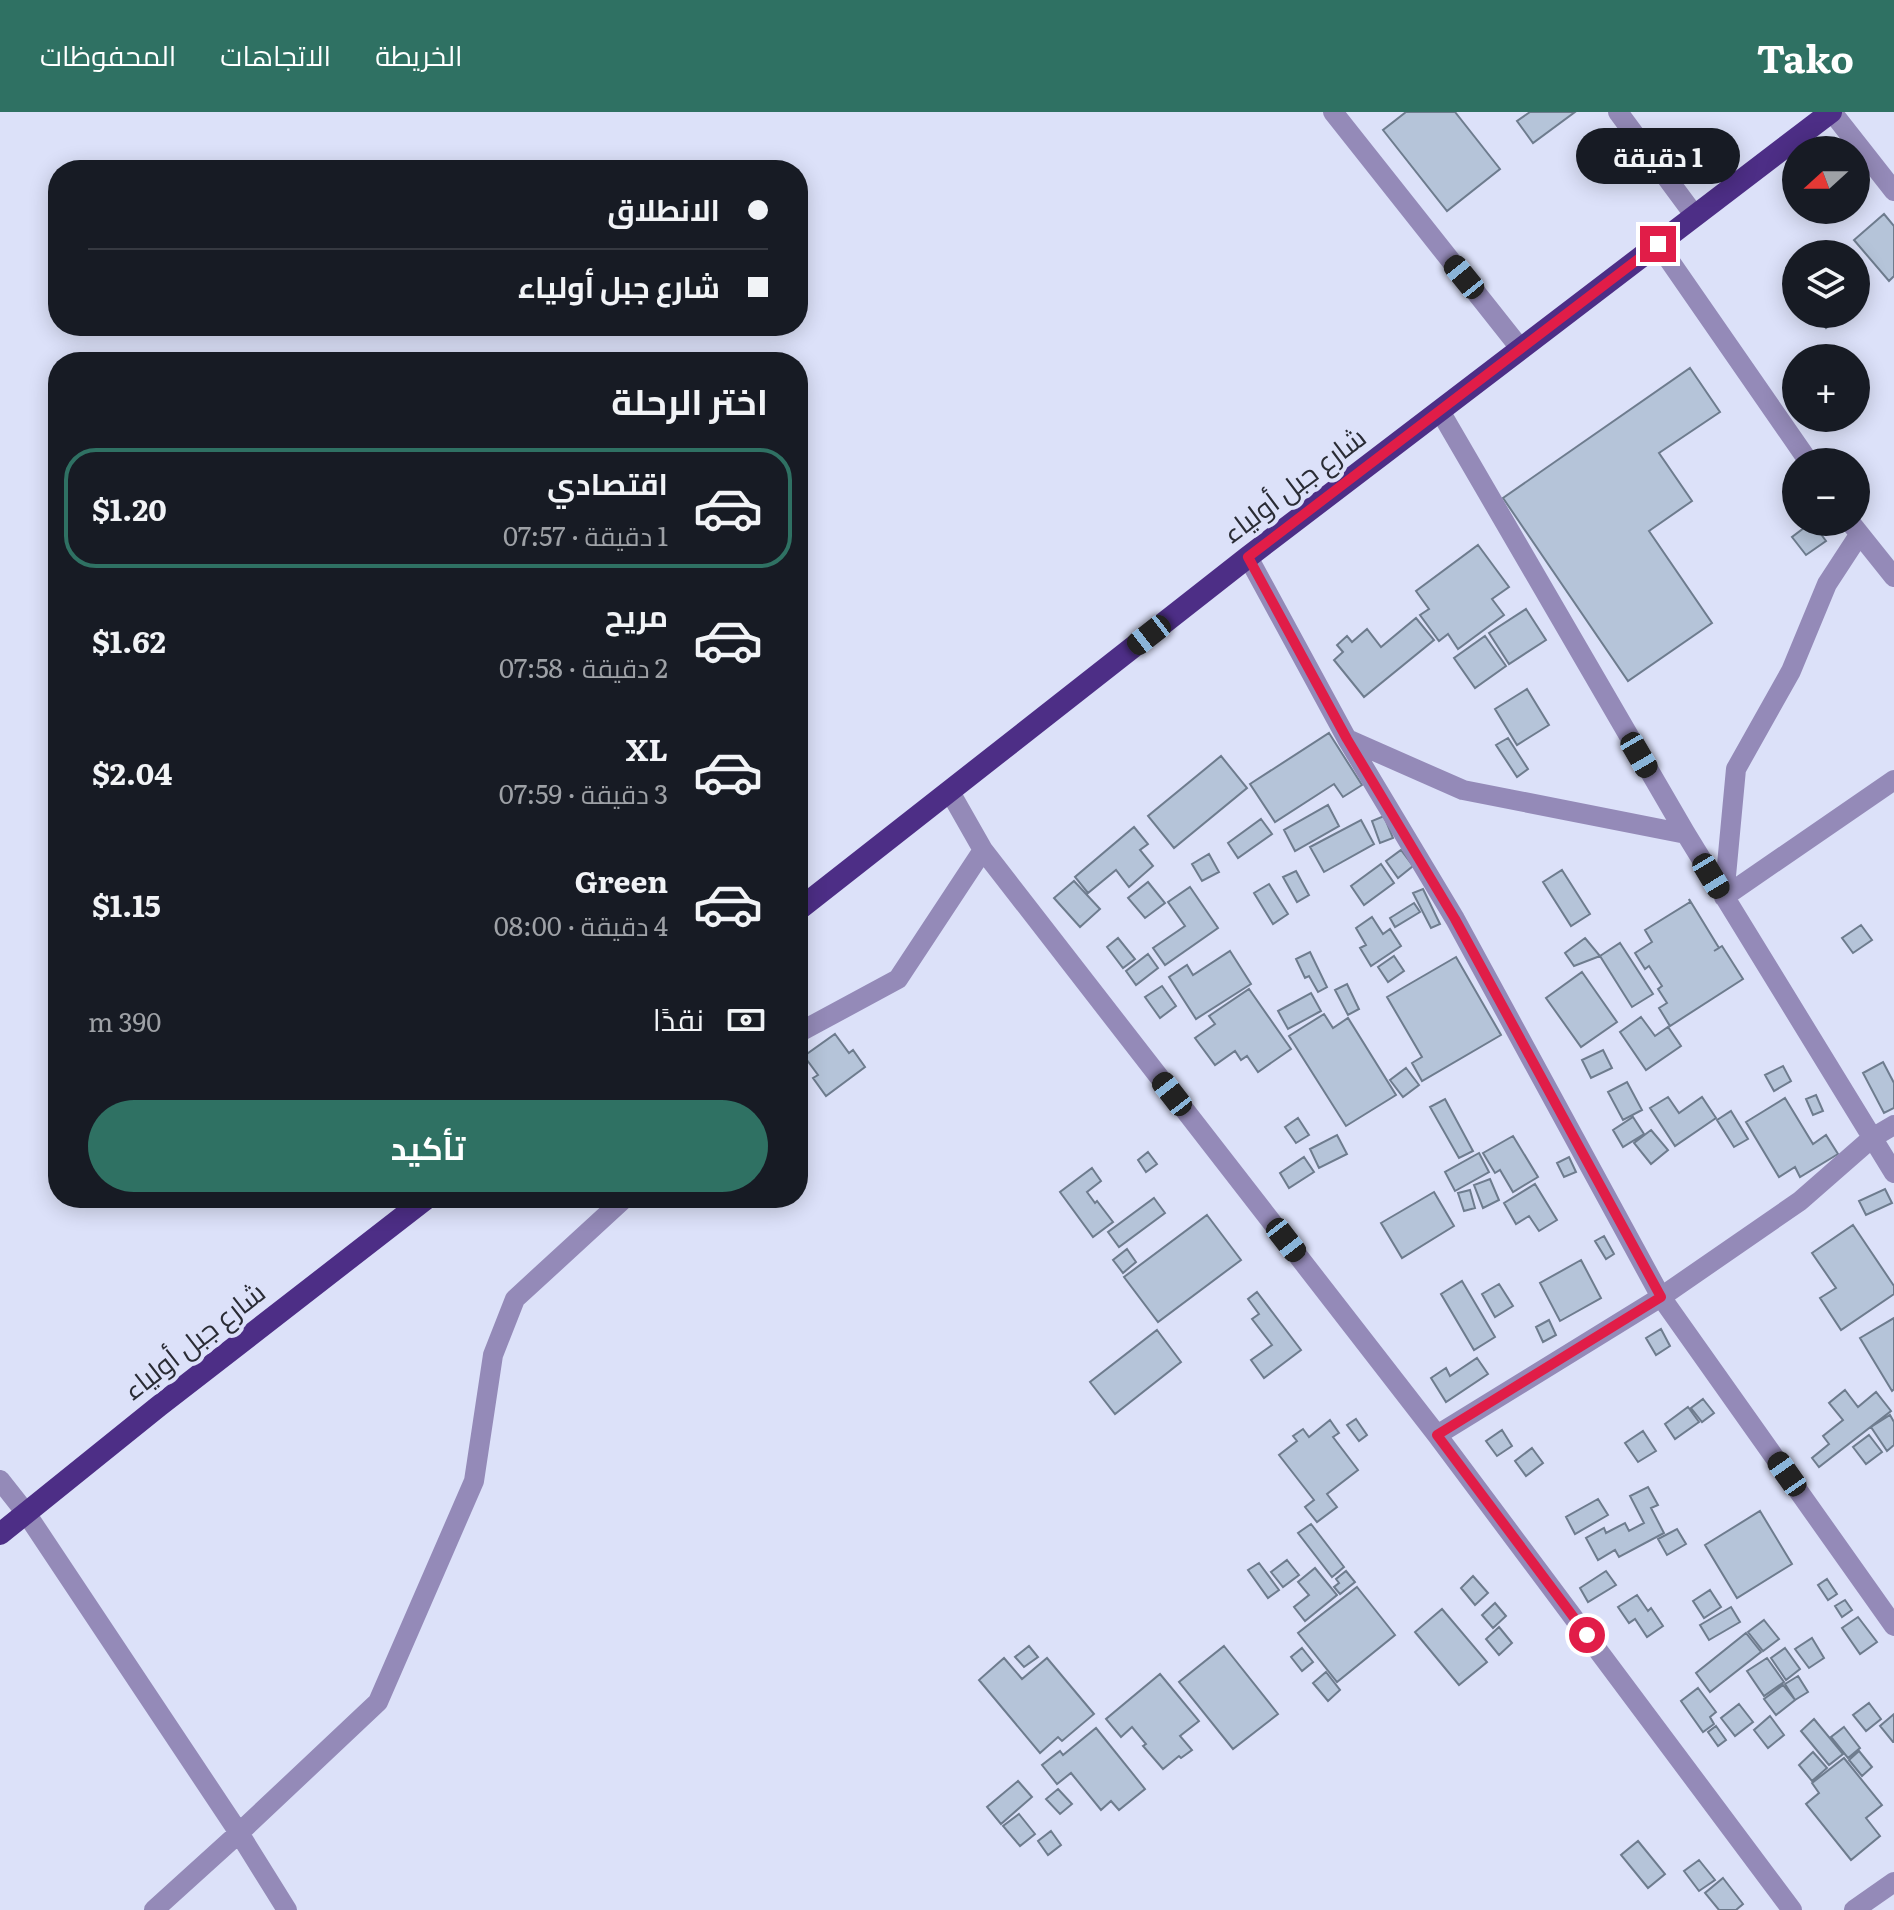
<!DOCTYPE html>
<html lang="ar">
<head>
<meta charset="utf-8">
<style>
  :root { --surface:#171b24; --page:#20242c; --text:#f1f3f6; --muted:#9ea1a6; --line:#363941; --accent:#2f7163 }
  body { margin:0; font-family:Literata,Cairo,serif; background:var(--page); color:var(--text); direction:rtl; height:100vh; display:flex; flex-direction:column; font-size:30px; white-space:nowrap }
  * { box-sizing:border-box; margin:0 }
  p { font-size:26px; color:var(--muted) }
  .icon { flex:none; width:44px; height:44px; fill:none; stroke:currentColor; stroke-width:2; stroke-linecap:round; stroke-linejoin:round }
  .map { position:relative; flex:1; overflow:hidden; direction:ltr }
  .drawer { position:absolute; left:48px; top:240px; width:760px; height:856px; display:flex; flex-direction:column; background:var(--surface); border-radius:32px; box-shadow:0 4px 20px #0003; direction:rtl }
  .drawer>* { flex:none }
  .top-card { position:absolute; left:48px; top:48px; width:760px; height:176px; border-radius:32px; box-shadow:0 4px 20px #0003; direction:rtl; display:grid; align-content:center; height:176px; padding:0 40px; background:var(--surface) }
  .needle { width:52px; rotate:249deg }
  .fabs { position:absolute; left:1782px; top:24px; display:grid; gap:16px }
  .fabs a { display:grid; place-items:center; width:88px; height:88px; border-radius:50%; background:var(--surface); box-shadow:0 4px 20px #0003; font-size:40px }
  .end { position:absolute; width:36px; height:36px; margin:-18px; border:10px solid #e11d48; background:#fff; box-shadow:0 0 0 4px #fff }
  .from { border-radius:50% }
  .bubble { position:absolute; height:56px; border-radius:28px; background:var(--surface); box-shadow:0 4px 20px #0003; font-size:26px; font-weight:700; line-height:56px; text-align:center; direction:rtl }
  .car { position:absolute; width:24px; height:48px; margin:-24px -12px; border-radius:10px; box-shadow:0 0 6px 2px #0007; background:linear-gradient(#222 24%,#8ab4d8 0 40%,#222 0 76%,#8ab4d8 0 86%,#222 0) }
  .top-card b { display:flex; align-items:center; gap:28px; height:76px; font-size:30px }
  .top-card b+b { border-top:2px solid var(--line) }
  .top-card i { width:20px; height:20px; background:var(--text) }
  ul { padding:0; list-style:none }
  li { display:flex; align-items:center; gap:24px; height:120px; margin:0 16px 12px; padding:0 24px; border:4px solid transparent; border-radius:32px }
  li div { flex:1 }
  li b { display:block; font-size:30px }
  li em { font-style:normal; font-weight:700 }
  li.on { border-color:var(--accent) }
  li>.icon { width:72px; height:72px; stroke-width:1.5 }
  h2 { padding:0 40px; font-size:36px; line-height:96px }
  .pay { display:flex; align-items:center; gap:20px; height:88px; padding:0 40px; font-size:30px }
  .pay p { margin-inline-start:auto }
  .primary-button { display:flex; gap:16px; margin-top:auto; padding:16px 40px }
  .primary-button a { flex:1; height:92px; border-radius:48px; background:var(--accent); color:#fff; font-size:32px; font-weight:700; line-height:92px; text-align:center }
  header { display:flex; align-items:center; gap:48px; box-sizing:border-box; height:112px; padding:0 40px; background:var(--accent); color:#fff }
  header strong { font-size:38px }
  nav { display:flex; gap:44px; margin-inline-start:auto; font-size:28px }
  .map>svg:first-child { display:block }
  .building { fill:#b5c4d9; stroke:#6e7c8e; stroke-width:2 }
  .lines { fill:none; stroke-linecap:round; stroke-linejoin:round }
  .minor { stroke:#948ab8; stroke-width:20 }
  .trunk { stroke:#4d2e86; stroke-width:22 }
  .route { stroke:#e11d48; stroke-width:10 }
  .labels { text-anchor:middle; stroke-width:8; stroke-linejoin:round; paint-order:stroke }
  .street-label { font-size:28px; fill:#2a2c35; stroke:#dce1f9 }
</style>
</head>
<body>
<header>
<strong>Tako</strong>
<nav><a>الخريطة</a><a>الاتجاهات</a><a>المحفوظات</a></nav>
</header>
<div class="map">
<svg width="1894" height="1798" viewBox="0 0 1894 1798">
  <rect width="100%" height="100%" fill="#dce1f9"/>
  <path class="building" d="M 1406,0 L 1455,0 L 1500,57 L 1447,99 L 1383,18 Z
    M 1530,0 L 1575,0 L 1533,31 L 1517,9 Z
    M 1884,102 L 1894,114 L 1894,164 L 1889,169 L 1854,128 Z
    M 1814,202 L 1843,202 L 1826,216 Z
    M 1690,256 L 1720,300 L 1659,341 L 1692,389 L 1649,419 L 1712,511 L 1628,569 L 1503,386 Z
    M 1812,410 L 1826,429 L 1806,443 L 1792,425 Z
    M 1478,433 L 1509,475 L 1492,487 L 1504,503 L 1458,537 L 1448,522 L 1439,529 L 1420,503 L 1429,497 L 1416,479 Z
    M 1526,497 L 1546,528 L 1509,552 L 1489,521 Z
    M 1416,506 L 1434,528 L 1364,585 L 1334,548 L 1343,540 L 1337,533 L 1347,524 L 1352,530 L 1367,517 L 1381,535 Z
    M 1485,524 L 1506,554 L 1475,576 L 1454,546 Z
    M 1527,577 L 1549,613 L 1517,633 L 1495,597 Z
    M 1329,621 L 1362,673 L 1343,685 L 1334,672 L 1275,710 L 1250,672 Z
    M 1508,626 L 1528,657 L 1517,665 L 1496,633 Z
    M 1221,644 L 1247,676 L 1174,736 L 1148,704 Z
    M 1328,693 L 1339,714 L 1295,739 L 1284,718 Z
    M 1384,704 L 1393,726 L 1380,731 L 1372,709 Z
    M 1261,707 L 1272,722 L 1238,746 L 1228,731 Z
    M 1361,708 L 1374,732 L 1324,760 L 1310,735 Z
    M 1134,715 L 1148,732 L 1140,738 L 1153,754 L 1129,775 L 1116,758 L 1088,781 L 1075,765 Z
    M 1401,738 L 1413,754 L 1398,766 L 1386,749 Z
    M 1209,742 L 1219,760 L 1202,769 L 1192,752 Z
    M 1381,752 L 1394,771 L 1364,793 L 1351,774 Z
    M 1562,758 L 1590,802 L 1571,814 L 1543,770 Z
    M 1296,759 L 1309,783 L 1297,790 L 1283,765 Z
    M 1074,769 L 1100,797 L 1080,815 L 1054,786 Z
    M 1148,770 L 1165,791 L 1145,806 L 1128,786 Z
    M 1269,772 L 1288,802 L 1273,812 L 1254,781 Z
    M 1190,775 L 1218,816 L 1165,853 L 1153,836 L 1185,814 L 1168,790 Z
    M 1423,777 L 1440,812 L 1431,816 L 1413,781 Z
    M 1689,787 L 1719,836 L 1714,839 L 1722,834 L 1743,867 L 1670,914 L 1659,896 L 1667,891 L 1658,877 L 1662,874 L 1649,854 L 1645,857 L 1635,841 L 1652,830 L 1645,818 L 1690,790 Z
    M 1414,791 L 1420,800 L 1395,815 L 1390,806 Z
    M 1372,805 L 1383,822 L 1390,817 L 1401,834 L 1371,854 L 1360,836 L 1366,833 L 1356,816 Z
    M 1861,813 L 1872,828 L 1853,841 L 1842,826 Z
    M 1118,826 L 1135,847 L 1123,856 L 1107,835 Z
    M 1585,826 L 1600,844 L 1574,854 L 1565,841 Z
    M 1620,831 L 1653,882 L 1632,895 L 1600,844 Z
    M 1230,839 L 1251,872 L 1196,907 L 1169,865 L 1187,853 L 1193,863 Z
    M 1310,840 L 1327,875 L 1318,880 L 1309,864 L 1305,866 L 1296,847 Z
    M 1148,842 L 1158,856 L 1136,873 L 1126,859 Z
    M 1394,844 L 1404,859 L 1388,870 L 1378,855 Z
    M 1456,845 L 1501,923 L 1422,969 L 1412,951 L 1422,945 L 1387,885 Z
    M 1582,860 L 1617,910 L 1581,935 L 1546,886 Z
    M 1347,872 L 1359,897 L 1348,903 L 1335,878 Z
    M 1162,874 L 1176,894 L 1160,906 L 1145,885 Z
    M 1249,877 L 1291,937 L 1258,960 L 1247,944 L 1241,948 L 1235,939 L 1215,953 L 1195,926 L 1215,912 L 1209,904 Z
    M 1311,881 L 1321,899 L 1288,917 L 1278,899 Z
    M 1324,902 L 1333,916 L 1348,906 L 1396,983 L 1346,1014 L 1289,924 Z
    M 1641,905 L 1655,924 L 1668,915 L 1681,934 L 1646,958 L 1620,920 Z
    M 835,922 L 849,941 L 853,938 L 865,955 L 826,984 L 813,966 L 818,963 L 804,944 Z
    M 1603,938 L 1612,956 L 1591,966 L 1582,948 Z
    M 1883,950 L 1894,971 L 1894,996 L 1884,1001 L 1863,961 Z
    M 1783,954 L 1791,969 L 1774,979 L 1765,963 Z
    M 1406,956 L 1419,973 L 1403,985 L 1390,968 Z
    M 1627,970 L 1642,998 L 1623,1008 L 1608,980 Z
    M 1816,983 L 1823,999 L 1813,1003 L 1806,987 Z
    M 1668,985 L 1679,1001 L 1702,985 L 1716,1006 L 1675,1034 L 1650,996 Z
    M 1785,986 L 1813,1032 L 1826,1023 L 1838,1042 L 1800,1065 L 1795,1055 L 1779,1065 L 1746,1010 Z
    M 1445,987 L 1473,1039 L 1459,1046 L 1430,995 Z
    M 1731,999 L 1748,1027 L 1734,1035 L 1717,1008 Z
    M 1633,1005 L 1644,1022 L 1623,1035 L 1613,1018 Z
    M 1298,1006 L 1309,1023 L 1296,1031 L 1285,1015 Z
    M 1651,1018 L 1668,1038 L 1651,1052 L 1634,1031 Z
    M 1337,1023 L 1347,1042 L 1319,1056 L 1310,1037 Z
    M 1513,1024 L 1538,1065 L 1513,1080 L 1500,1058 L 1495,1061 L 1483,1041 Z
    M 1148,1040 L 1157,1052 L 1146,1060 L 1138,1048 Z
    M 1479,1041 L 1489,1060 L 1455,1079 L 1445,1060 Z
    M 1304,1045 L 1314,1060 L 1289,1076 L 1280,1061 Z
    M 1569,1045 L 1576,1060 L 1564,1065 L 1557,1051 Z
    M 1092,1056 L 1101,1069 L 1087,1080 L 1095,1091 L 1097,1089 L 1113,1110 L 1093,1125 L 1060,1080 Z
    M 1490,1067 L 1499,1088 L 1483,1096 L 1474,1073 Z
    M 1535,1072 L 1557,1108 L 1539,1119 L 1529,1104 L 1516,1112 L 1504,1091 Z
    M 1885,1077 L 1892,1091 L 1866,1103 L 1859,1089 Z
    M 1470,1078 L 1475,1096 L 1464,1099 L 1458,1081 Z
    M 1434,1080 L 1454,1114 L 1402,1146 L 1381,1111 Z
    M 1154,1086 L 1165,1101 L 1119,1135 L 1108,1120 Z
    M 1207,1103 L 1241,1148 L 1158,1210 L 1124,1165 Z
    M 1853,1113 L 1894,1174 L 1894,1182 L 1841,1218 L 1820,1186 L 1836,1176 L 1812,1141 Z
    M 1604,1124 L 1614,1142 L 1606,1147 L 1595,1129 Z
    M 1127,1137 L 1136,1150 L 1123,1161 L 1113,1148 Z
    M 1581,1148 L 1601,1186 L 1560,1209 L 1540,1171 Z
    M 1462,1169 L 1495,1225 L 1474,1238 L 1441,1182 Z
    M 1499,1172 L 1513,1194 L 1495,1205 L 1482,1182 Z
    M 1257,1180 L 1301,1238 L 1264,1266 L 1251,1248 L 1272,1233 L 1252,1207 L 1259,1202 L 1248,1187 Z
    M 1894,1206 L 1894,1277 L 1892,1279 L 1860,1226 Z
    M 1549,1208 L 1556,1223 L 1543,1230 L 1536,1215 Z
    M 1661,1217 L 1670,1234 L 1656,1243 L 1646,1226 Z
    M 1157,1218 L 1181,1250 L 1115,1302 L 1090,1270 Z
    M 1477,1246 L 1488,1262 L 1446,1290 L 1431,1266 L 1446,1256 L 1450,1264 Z
    M 1845,1278 L 1858,1295 L 1876,1280 L 1891,1299 L 1819,1355 L 1812,1346 L 1829,1332 L 1823,1324 L 1843,1308 L 1829,1291 Z
    M 1703,1287 L 1714,1301 L 1702,1310 L 1691,1296 Z
    M 1688,1295 L 1699,1310 L 1675,1327 L 1665,1312 Z
    M 1890,1303 L 1894,1310 L 1894,1333 L 1887,1339 L 1871,1315 Z
    M 1356,1307 L 1367,1323 L 1359,1329 L 1347,1313 Z
    M 1330,1308 L 1339,1321 L 1333,1325 L 1358,1358 L 1327,1382 L 1337,1395 L 1317,1410 L 1305,1395 L 1314,1388 L 1279,1343 L 1297,1329 L 1293,1324 L 1303,1317 L 1309,1325 Z
    M 1502,1318 L 1512,1334 L 1497,1344 L 1486,1329 Z
    M 1643,1319 L 1656,1339 L 1638,1350 L 1625,1331 Z
    M 1869,1323 L 1882,1340 L 1866,1352 L 1853,1335 Z
    M 1532,1336 L 1543,1351 L 1526,1364 L 1515,1349 Z
    M 1648,1375 L 1658,1393 L 1651,1396 L 1664,1421 L 1619,1445 L 1615,1438 L 1598,1448 L 1586,1426 L 1604,1416 L 1606,1421 L 1625,1411 L 1629,1419 L 1644,1411 L 1630,1384 Z
    M 1598,1387 L 1608,1403 L 1575,1422 L 1566,1405 Z
    M 1760,1399 L 1792,1452 L 1737,1486 L 1705,1433 Z
    M 1311,1412 L 1344,1455 L 1332,1465 L 1298,1421 Z
    M 1677,1417 L 1686,1432 L 1667,1443 L 1658,1427 Z
    M 1287,1448 L 1299,1463 L 1283,1475 L 1271,1460 Z
    M 1259,1451 L 1279,1478 L 1268,1486 L 1248,1458 Z
    M 1315,1456 L 1337,1483 L 1305,1509 L 1294,1495 L 1309,1483 L 1298,1470 Z
    M 1346,1459 L 1355,1470 L 1340,1482 L 1334,1475 L 1339,1471 L 1336,1467 Z
    M 1606,1459 L 1616,1473 L 1588,1490 L 1580,1476 Z
    M 1473,1464 L 1488,1481 L 1475,1493 L 1461,1476 Z
    M 1827,1467 L 1837,1482 L 1828,1488 L 1818,1473 Z
    M 1357,1475 L 1395,1523 L 1337,1570 L 1298,1521 Z
    M 1710,1478 L 1721,1495 L 1704,1506 L 1693,1489 Z
    M 1637,1483 L 1648,1499 L 1651,1496 L 1663,1514 L 1647,1525 L 1635,1507 L 1629,1511 L 1618,1495 Z
    M 1845,1488 L 1852,1498 L 1842,1505 L 1835,1494 Z
    M 1495,1491 L 1506,1504 L 1493,1516 L 1482,1503 Z
    M 1731,1495 L 1740,1510 L 1709,1528 L 1700,1513 Z
    M 1442,1497 L 1487,1550 L 1459,1573 L 1415,1520 Z
    M 1858,1505 L 1877,1530 L 1860,1542 L 1842,1516 Z
    M 1764,1508 L 1779,1527 L 1763,1539 L 1748,1520 Z
    M 1499,1515 L 1512,1531 L 1499,1543 L 1486,1527 Z
    M 1746,1521 L 1761,1540 L 1710,1580 L 1696,1561 Z
    M 1812,1526 L 1824,1546 L 1809,1556 L 1795,1537 Z
    M 1029,1534 L 1038,1545 L 1024,1555 L 1015,1545 Z
    M 1224,1534 L 1278,1602 L 1233,1637 L 1179,1570 Z
    M 1302,1536 L 1313,1550 L 1302,1559 L 1291,1545 Z
    M 1785,1536 L 1800,1557 L 1786,1568 L 1771,1546 Z
    M 1004,1546 L 1022,1567 L 1047,1546 L 1094,1602 L 1062,1629 L 1058,1625 L 1040,1641 L 979,1568 Z
    M 1767,1546 L 1784,1570 L 1764,1584 L 1747,1559 Z
    M 1326,1560 L 1340,1578 L 1328,1589 L 1313,1571 Z
    M 1160,1562 L 1199,1609 L 1180,1624 L 1192,1638 L 1181,1646 L 1179,1644 L 1163,1657 L 1143,1634 L 1146,1632 L 1132,1615 L 1121,1625 L 1106,1607 Z
    M 1798,1564 L 1808,1580 L 1795,1588 L 1785,1572 Z
    M 1783,1573 L 1795,1588 L 1776,1603 L 1764,1587 Z
    M 1698,1576 L 1716,1600 L 1710,1605 L 1714,1612 L 1703,1620 L 1681,1589 Z
    M 1869,1591 L 1881,1607 L 1866,1619 L 1853,1603 Z
    M 1739,1592 L 1753,1610 L 1735,1624 L 1721,1606 Z
    M 1894,1602 L 1894,1630 L 1893,1630 L 1880,1614 Z
    M 1770,1604 L 1784,1623 L 1768,1636 L 1754,1618 Z
    M 1814,1607 L 1843,1642 L 1829,1653 L 1801,1619 Z
    M 1716,1614 L 1726,1628 L 1718,1634 L 1708,1620 Z
    M 1844,1615 L 1860,1636 L 1848,1646 L 1831,1625 Z
    M 1096,1616 L 1145,1677 L 1119,1698 L 1111,1689 L 1101,1698 L 1071,1661 L 1057,1672 L 1042,1653 L 1060,1639 L 1063,1643 Z
    M 1859,1639 L 1872,1655 L 1862,1664 L 1849,1648 Z
    M 1813,1640 L 1827,1656 L 1812,1669 L 1799,1653 Z
    M 1844,1646 L 1882,1693 L 1866,1706 L 1880,1724 L 1851,1748 L 1806,1692 L 1819,1681 L 1812,1671 Z
    M 1018,1669 L 1032,1685 L 1001,1712 L 987,1695 Z
    M 1058,1677 L 1072,1692 L 1060,1702 L 1046,1687 Z
    M 1019,1702 L 1035,1722 L 1020,1734 L 1003,1714 Z
    M 1051,1719 L 1061,1733 L 1048,1743 L 1038,1729 Z
    M 1638,1729 L 1665,1762 L 1648,1776 L 1621,1743 Z
    M 1699,1748 L 1715,1768 L 1699,1779 L 1684,1759 Z
    M 1723,1766 L 1743,1792 L 1736,1798 L 1719,1798 L 1705,1781 Z"/>
  <g class="lines">
    <path class="minor" d="M 1333,0 L 1520,236
      M 1618,0 L 1695,104
      M 1832,0 L 1894,79
      M 1658,132 L 1809,350
      M 1440,299 L 1686,722 L 1894,1061
      M 1850,410 L 1894,465
      M 1248,445 L 1347,627 L 1455,807 L 1661,1185 L 1894,1514
      M 1347,627 L 1463,678 L 1686,722
      M 950,680 L 983,738 L 1437,1323 L 1792,1798
      M 1724,785 L 1736,657 L 1791,559 L 1827,472 L 1859,423
      M 1724,785 L 1894,668
      M 798,921 L 898,867 L 983,738
      M 1437,1323 L 1661,1185 L 1800,1089 L 1872,1026 L 1894,1013
      M 0,1368 L 26,1401 L 239,1721 L 287,1798
      M 154,1798 L 239,1721 L 378,1590 L 474,1369 L 493,1243 L 515,1187 L 625,1086
      M 1854,1798 L 1894,1770"/>
    <path class="trunk" d="M 798,798 L 1248,445 L 1831,0
      M 0,1422 L 159,1294 L 427,1086"/>
  </g>
  <g class="lines">
    <path class="route" d="M 1587,1523 L 1437,1323 L 1661,1185 L 1455,807 L 1347,627 L 1248,445 L 1658,132"/>
  </g>
  <g class="labels">
    <g class="street-label">
      <text transform="translate(1294 373) rotate(-37)" y="10">شارع جبل أولياء</text>
      <text transform="translate(194 1229) rotate(-38)" y="10">شارع جبل أولياء</text>
    </g>
  </g>
</svg>
<div class="fabs">
<a><svg class="needle" viewBox="-14 -14 28 28"><path d="M0-13l5 13h-10z" fill="#e53935"/><path d="M0 13l5-13h-10z" fill="#9ea1a6"/></svg></a>
<a><svg class="icon" aria-label="layers" viewBox="0 0 24 24"><path d="M12 4l9 5-9 5-9-5zM3 14l9 5 9-5"/></svg></a>
<a>+</a>
<a>−</a>
</div>
<i class="end from" style="left:1587px;top:1523px"></i>
<i class="end" style="left:1658px;top:132px"></i>
<div class="bubble" style="left:1576px;top:16px;width:164px">1 دقيقة</div>
<i class="car" style="left:1464px;top:165px;rotate:321deg"></i>
<i class="car" style="left:1149px;top:523px;rotate:232deg"></i>
<i class="car" style="left:1639px;top:643px;rotate:150deg"></i>
<i class="car" style="left:1711px;top:764px;rotate:149deg"></i>
<i class="car" style="left:1172px;top:982px;rotate:322deg"></i>
<i class="car" style="left:1286px;top:1128px;rotate:142deg"></i>
<i class="car" style="left:1787px;top:1362px;rotate:325deg"></i>
<div class="top-card">
<b><i class="from"></i>الانطلاق</b>
<b><i></i>شارع جبل أولياء</b>
</div>
<section class="drawer">
<h2>اختر الرحلة</h2>
<ul>
<li class="on"><svg class="icon" aria-label="car" viewBox="0 0 24 24"><path d="M5 17H2v-5l4-1 3-4h7l3 4 3 1v5h-3M9 17h6M6 11h13"/><circle cx="7" cy="17" r="2"/><circle cx="17" cy="17" r="2"/></svg><div><b>اقتصادي</b><p>1 دقيقة · 07:57</p></div><em>$1.20</em></li>
<li><svg class="icon" aria-label="car" viewBox="0 0 24 24"><path d="M5 17H2v-5l4-1 3-4h7l3 4 3 1v5h-3M9 17h6M6 11h13"/><circle cx="7" cy="17" r="2"/><circle cx="17" cy="17" r="2"/></svg><div><b>مريح</b><p>2 دقيقة · 07:58</p></div><em>$1.62</em></li>
<li><svg class="icon" aria-label="car" viewBox="0 0 24 24"><path d="M5 17H2v-5l4-1 3-4h7l3 4 3 1v5h-3M9 17h6M6 11h13"/><circle cx="7" cy="17" r="2"/><circle cx="17" cy="17" r="2"/></svg><div><b>XL</b><p>3 دقيقة · 07:59</p></div><em>$2.04</em></li>
<li><svg class="icon" aria-label="car" viewBox="0 0 24 24"><path d="M5 17H2v-5l4-1 3-4h7l3 4 3 1v5h-3M9 17h6M6 11h13"/><circle cx="7" cy="17" r="2"/><circle cx="17" cy="17" r="2"/></svg><div><b>Green</b><p>4 دقيقة · 08:00</p></div><em>$1.15</em></li>
</ul>
<div class="pay"><svg class="icon" aria-label="cash" viewBox="0 0 24 24"><path d="M3 7h18v10H3z"/><circle cx="12" cy="12" r="2"/></svg>نقدًا<p>390 m</p></div>
<div class="primary-button"><a>تأكيد</a></div>
</section>
</div>
</body>
</html>
